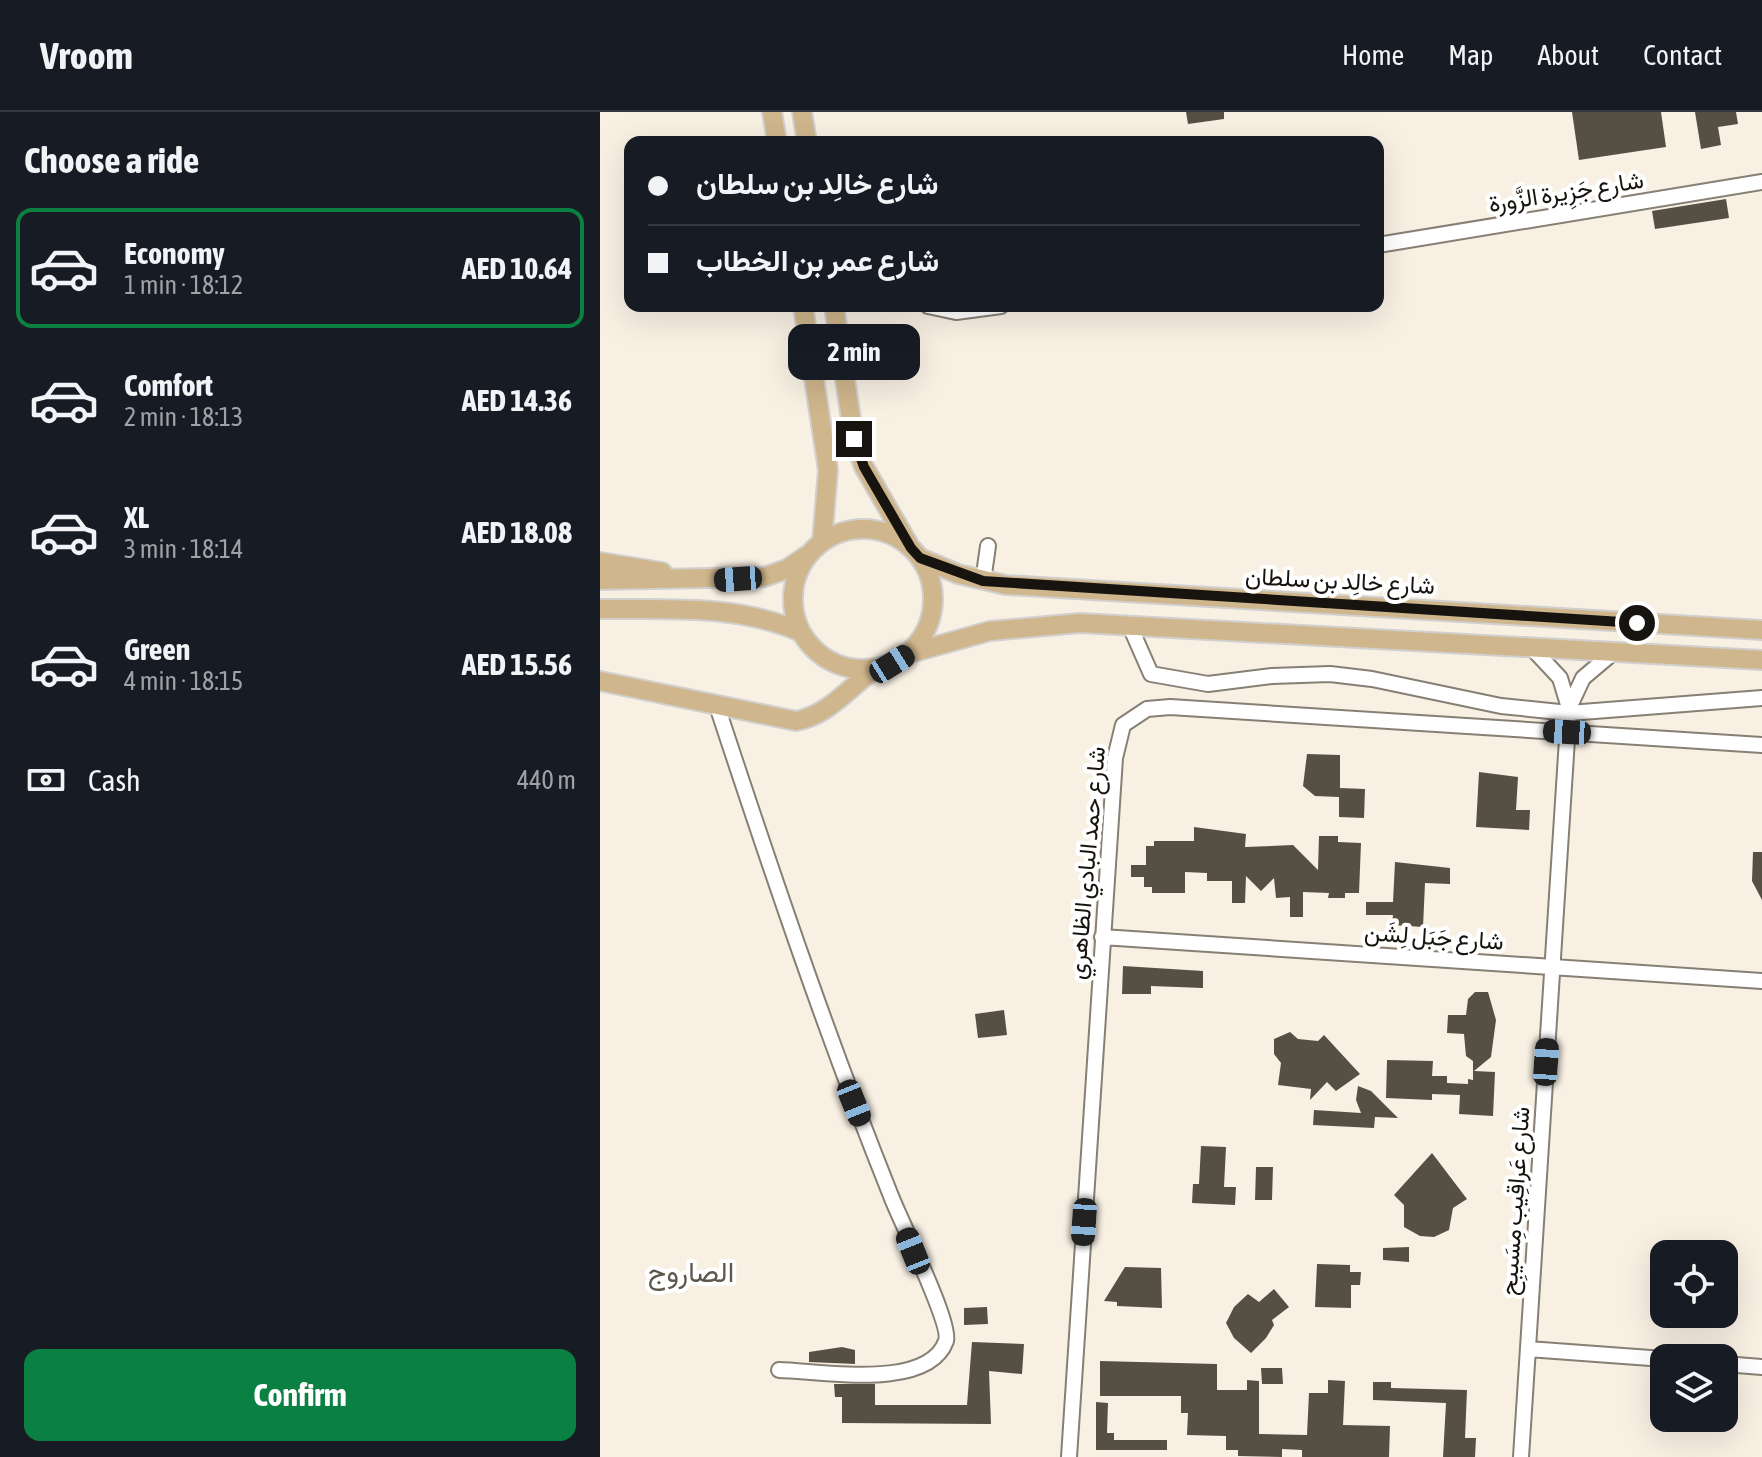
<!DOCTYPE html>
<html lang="en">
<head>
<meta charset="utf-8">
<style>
  :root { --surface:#171b24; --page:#242831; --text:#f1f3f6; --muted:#9ea1a6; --line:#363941; --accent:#0b8043 }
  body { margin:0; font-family:"Asap Condensed",Vazirmatn,sans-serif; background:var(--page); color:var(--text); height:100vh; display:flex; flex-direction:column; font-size:30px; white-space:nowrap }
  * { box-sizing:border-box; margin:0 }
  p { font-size:26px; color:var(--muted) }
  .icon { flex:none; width:44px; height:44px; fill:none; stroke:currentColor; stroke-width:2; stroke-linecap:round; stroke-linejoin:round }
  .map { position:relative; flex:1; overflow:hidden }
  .side { display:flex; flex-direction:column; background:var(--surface); width:600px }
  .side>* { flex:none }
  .banner { position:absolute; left:24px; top:24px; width:760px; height:176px; border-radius:16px; box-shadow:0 8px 32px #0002; display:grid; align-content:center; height:176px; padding:0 24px; background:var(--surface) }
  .buttons { position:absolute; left:1050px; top:1128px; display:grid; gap:16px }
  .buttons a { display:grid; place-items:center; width:88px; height:88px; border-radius:16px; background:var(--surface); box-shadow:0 8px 32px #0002; font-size:40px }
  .end { position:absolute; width:36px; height:36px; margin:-18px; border:10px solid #17140f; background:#fff; box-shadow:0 0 0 4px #fff }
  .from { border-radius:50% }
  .bubble { position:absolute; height:56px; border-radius:16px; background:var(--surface); box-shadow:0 8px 32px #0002; font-size:26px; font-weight:700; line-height:56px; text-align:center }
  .car { position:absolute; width:24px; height:48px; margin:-24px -12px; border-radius:10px; box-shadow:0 0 6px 2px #0007; background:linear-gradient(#222 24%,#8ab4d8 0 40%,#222 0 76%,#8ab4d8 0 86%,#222 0) }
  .banner b { display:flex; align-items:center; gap:28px; height:76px; font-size:30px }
  .banner b+b { border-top:2px solid var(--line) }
  .banner i { width:20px; height:20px; background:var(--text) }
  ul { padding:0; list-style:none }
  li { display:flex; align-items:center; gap:24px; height:120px; margin:0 16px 12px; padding:0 8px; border:4px solid transparent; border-radius:16px }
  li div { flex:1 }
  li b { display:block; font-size:30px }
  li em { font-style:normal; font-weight:700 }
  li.on { border-color:var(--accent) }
  li>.icon { width:72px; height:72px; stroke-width:1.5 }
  h2 { padding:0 24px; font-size:36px; line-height:96px }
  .pay { display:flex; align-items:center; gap:20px; height:88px; padding:0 24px; font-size:30px }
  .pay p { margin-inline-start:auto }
  .action { display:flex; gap:16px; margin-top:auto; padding:16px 24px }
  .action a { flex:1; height:92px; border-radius:16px; background:var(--accent); color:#fff; font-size:32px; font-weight:700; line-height:92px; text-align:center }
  header { display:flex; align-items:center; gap:48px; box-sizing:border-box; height:112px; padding:0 40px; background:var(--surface); border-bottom:2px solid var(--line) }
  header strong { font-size:38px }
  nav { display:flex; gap:44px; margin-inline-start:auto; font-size:28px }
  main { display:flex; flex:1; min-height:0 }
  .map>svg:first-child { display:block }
  .building { fill:#564f44 }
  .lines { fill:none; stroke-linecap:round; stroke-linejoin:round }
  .minor-casing { stroke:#877f74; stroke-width:18 }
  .major-casing { stroke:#d1d0cf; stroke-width:22 }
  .minor { stroke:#fff; stroke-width:14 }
  .major { stroke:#cfb68c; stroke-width:18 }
  .route { stroke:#17140f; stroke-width:10 }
  .labels { text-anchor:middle; stroke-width:8; stroke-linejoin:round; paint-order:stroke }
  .street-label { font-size:24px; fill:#17140f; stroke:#fff }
  .quarter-label { font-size:28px; fill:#5d564b; stroke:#fff }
</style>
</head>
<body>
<header>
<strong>Vroom</strong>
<nav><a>Home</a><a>Map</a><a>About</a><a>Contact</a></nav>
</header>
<main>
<section class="side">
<h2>Choose a ride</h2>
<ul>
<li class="on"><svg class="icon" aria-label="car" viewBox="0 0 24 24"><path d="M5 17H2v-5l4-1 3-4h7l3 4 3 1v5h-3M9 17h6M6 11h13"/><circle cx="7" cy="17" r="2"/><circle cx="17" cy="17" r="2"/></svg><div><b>Economy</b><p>1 min · 18:12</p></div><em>AED 10.64</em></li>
<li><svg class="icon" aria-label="car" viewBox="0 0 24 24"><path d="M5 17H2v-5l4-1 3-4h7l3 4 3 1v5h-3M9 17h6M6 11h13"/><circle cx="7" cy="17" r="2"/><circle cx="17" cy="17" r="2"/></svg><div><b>Comfort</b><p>2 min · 18:13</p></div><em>AED 14.36</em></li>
<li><svg class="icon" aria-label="car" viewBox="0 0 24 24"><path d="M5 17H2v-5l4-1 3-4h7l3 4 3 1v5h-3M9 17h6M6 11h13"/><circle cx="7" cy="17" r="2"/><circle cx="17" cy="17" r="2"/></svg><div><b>XL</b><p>3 min · 18:14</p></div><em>AED 18.08</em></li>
<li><svg class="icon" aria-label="car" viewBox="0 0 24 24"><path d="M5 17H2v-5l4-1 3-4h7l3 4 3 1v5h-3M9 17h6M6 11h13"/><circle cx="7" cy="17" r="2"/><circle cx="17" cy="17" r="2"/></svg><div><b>Green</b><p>4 min · 18:15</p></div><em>AED 15.56</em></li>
</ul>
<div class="pay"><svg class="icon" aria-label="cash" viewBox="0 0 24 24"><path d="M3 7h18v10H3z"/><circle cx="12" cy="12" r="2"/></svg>Cash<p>440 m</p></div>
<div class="action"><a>Confirm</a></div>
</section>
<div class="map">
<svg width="1162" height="1345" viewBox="0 0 1162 1345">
  <rect width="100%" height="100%" fill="#f9f0e4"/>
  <path class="building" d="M 586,0 L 624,0 L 624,7 L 588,12 Z
    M 972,0 L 1061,0 L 1066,35 L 979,48 Z
    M 1095,0 L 1136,0 L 1138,12 L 1118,15 L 1121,33 L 1101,37 Z
    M 1126,87 L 1129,106 L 1055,117 L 1052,99 Z
    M 707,642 L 740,643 L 740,676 L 765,677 L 764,706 L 739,705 L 739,685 L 715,684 L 703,674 Z
    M 879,660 L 918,665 L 916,698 L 930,698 L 929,718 L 876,715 Z
    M 594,715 L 646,722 L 645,735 L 693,733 L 718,758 L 719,724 L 738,724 L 738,730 L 761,731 L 759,781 L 745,781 L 745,786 L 728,786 L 729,781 L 703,780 L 703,805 L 690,805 L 690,785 L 676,786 L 674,766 L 661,779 L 646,764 L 645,791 L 632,791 L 632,769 L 607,769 L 607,761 L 585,760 L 585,781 L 552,781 L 552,775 L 544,775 L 544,765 L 531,765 L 531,753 L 546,753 L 546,734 L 554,734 L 554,729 L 594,729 Z
    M 1153,740 L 1162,740 L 1162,788 L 1152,769 Z
    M 795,750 L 850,756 L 850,772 L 825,771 L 823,815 L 792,813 L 793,803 L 766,803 L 766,790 L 793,790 Z
    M 523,854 L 603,859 L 603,876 L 551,874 L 551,882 L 522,882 Z
    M 875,880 L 888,880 L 896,908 L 891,945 L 874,959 L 895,960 L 893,1004 L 859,1002 L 860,983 L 832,982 L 832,988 L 786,986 L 787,948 L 833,949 L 832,964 L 847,964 L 847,971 L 868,972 L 868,967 L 873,968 L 873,949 L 866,944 L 864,922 L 847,921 L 848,903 L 866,903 L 868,887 Z
    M 404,898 L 407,923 L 378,926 L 375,902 Z
    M 690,920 L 698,927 L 718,929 L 724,923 L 760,962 L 736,979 L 727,970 L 710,988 L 711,977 L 678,973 L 681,951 L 674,942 L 674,927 Z
    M 758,974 L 771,979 L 798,1006 L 775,1005 L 774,1016 L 713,1013 L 714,998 L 761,1001 L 756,988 Z
    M 601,1034 L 626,1035 L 624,1075 L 636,1075 L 635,1093 L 592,1091 L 593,1072 L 599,1072 Z
    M 832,1041 L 867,1087 L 853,1096 L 849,1118 L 834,1125 L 820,1124 L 804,1115 L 804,1093 L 794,1083 Z
    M 656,1055 L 673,1055 L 672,1088 L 655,1088 Z
    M 809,1135 L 809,1150 L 783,1148 L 783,1136 Z
    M 717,1152 L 750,1153 L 750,1160 L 761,1160 L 760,1173 L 751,1173 L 751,1196 L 715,1195 Z
    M 525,1155 L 561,1156 L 562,1196 L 517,1194 L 517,1190 L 504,1189 Z
    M 674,1177 L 689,1195 L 672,1208 L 674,1213 L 666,1226 L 651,1241 L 634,1226 L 626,1211 L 634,1195 L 648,1182 L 659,1190 Z
    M 387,1195 L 388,1212 L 364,1213 L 364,1196 Z
    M 372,1230 L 424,1232 L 422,1262 L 389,1259 L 391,1312 L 242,1311 L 242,1285 L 235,1285 L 234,1272 L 275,1272 L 275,1293 L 367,1293 Z
    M 242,1235 L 255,1238 L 255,1252 L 209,1250 L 209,1240 Z
    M 500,1249 L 617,1252 L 617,1278 L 647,1278 L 647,1268 L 659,1269 L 659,1322 L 707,1323 L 709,1281 L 728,1281 L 728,1268 L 745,1269 L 743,1313 L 790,1314 L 789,1345 L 702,1345 L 702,1338 L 682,1337 L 682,1345 L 638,1344 L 638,1338 L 626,1338 L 626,1324 L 587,1323 L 588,1301 L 581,1301 L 581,1284 L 500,1284 Z
    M 661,1256 L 682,1256 L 683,1272 L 662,1272 Z
    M 773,1270 L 791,1270 L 791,1276 L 867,1278 L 865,1326 L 876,1326 L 875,1345 L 843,1345 L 846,1291 L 773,1288 Z
    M 496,1290 L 508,1291 L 507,1321 L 514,1321 L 514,1328 L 567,1328 L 567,1338 L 496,1338 Z"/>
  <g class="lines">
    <defs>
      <path id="minor" d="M 778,133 L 1162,70
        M 328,194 L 356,200 L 401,194
        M 383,469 L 388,434
        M 529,512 L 551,562 L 608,572 L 672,564 L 730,562 L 772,567 L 901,594 L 969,601 L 1162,586
        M 117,594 C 171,758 226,922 291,1084 C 300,1108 352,1212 346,1229 C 328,1279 222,1259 179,1258
        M 969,596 L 983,566 L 1015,539
        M 502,825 L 1162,869
        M 928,1237 L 1064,1247
        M 1124,1252 L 1162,1255
        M 469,1345 L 515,646 L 523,613 L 547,597 L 570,595 L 1162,633
        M 921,1345 L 969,596 L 960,566 L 930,534"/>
      <path id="major" d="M 172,0 L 177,30
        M 202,0 L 207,30
        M 203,194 L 228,358 L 222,430
        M 234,194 L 254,327 L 264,355 L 309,433
        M193 487a70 70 0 1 1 140 0a70 70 0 1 1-140 0Z
        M 320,446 L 358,462 L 406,473 L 1162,518
        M 0,450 L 62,460
        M 0,468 L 164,465 L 187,457 L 206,444
        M 0,497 C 69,498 137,492 201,520
        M 307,542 L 390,519 L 480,511 L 1162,548
        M 0,569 L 196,609 C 229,603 248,576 275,557"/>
    </defs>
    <use href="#minor" class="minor-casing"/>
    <use href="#major" class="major-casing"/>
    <use href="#minor" class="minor"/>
    <use href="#major" class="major"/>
  </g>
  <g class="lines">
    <path class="route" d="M 254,327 L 264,355 L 311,436 L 320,446 L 383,469 L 1037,511"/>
  </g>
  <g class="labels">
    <g class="street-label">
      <text transform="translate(966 80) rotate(-9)" y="8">شارع جَزِيرة الزَّورة</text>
      <text transform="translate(740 469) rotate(3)" y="8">شارع خالِد بن سلطان</text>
      <text transform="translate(487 751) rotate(-85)" y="8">شارع حمد البادي الظاهري</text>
      <text transform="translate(834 825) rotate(4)" y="8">شارع جَبَل لِشَن</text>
      <text transform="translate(915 1089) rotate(-86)" y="8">شارع عَراقِيب مِسَيبِح</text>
    </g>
    <g class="quarter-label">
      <text x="91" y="1170">الصاروج</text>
    </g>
  </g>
</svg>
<div class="buttons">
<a><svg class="icon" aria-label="locate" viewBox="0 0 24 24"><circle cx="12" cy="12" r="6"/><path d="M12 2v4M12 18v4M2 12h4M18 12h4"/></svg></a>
<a><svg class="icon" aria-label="layers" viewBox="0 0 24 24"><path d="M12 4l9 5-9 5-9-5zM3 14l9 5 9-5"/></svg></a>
</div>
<i class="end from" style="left:1037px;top:511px"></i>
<i class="end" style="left:254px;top:327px"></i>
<div class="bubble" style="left:188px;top:212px;width:132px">2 min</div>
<i class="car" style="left:138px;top:467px;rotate:266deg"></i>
<i class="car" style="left:292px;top:552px;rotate:58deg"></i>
<i class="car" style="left:967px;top:620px;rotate:273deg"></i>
<i class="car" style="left:946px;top:950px;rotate:4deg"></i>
<i class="car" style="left:254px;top:991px;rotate:158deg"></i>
<i class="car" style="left:484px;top:1110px;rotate:184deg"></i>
<i class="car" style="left:313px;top:1139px;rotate:338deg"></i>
<div class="banner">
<b><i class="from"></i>شارع خالِد بن سلطان</b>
<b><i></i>شارع عمر بن الخطاب</b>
</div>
</div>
</main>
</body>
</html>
